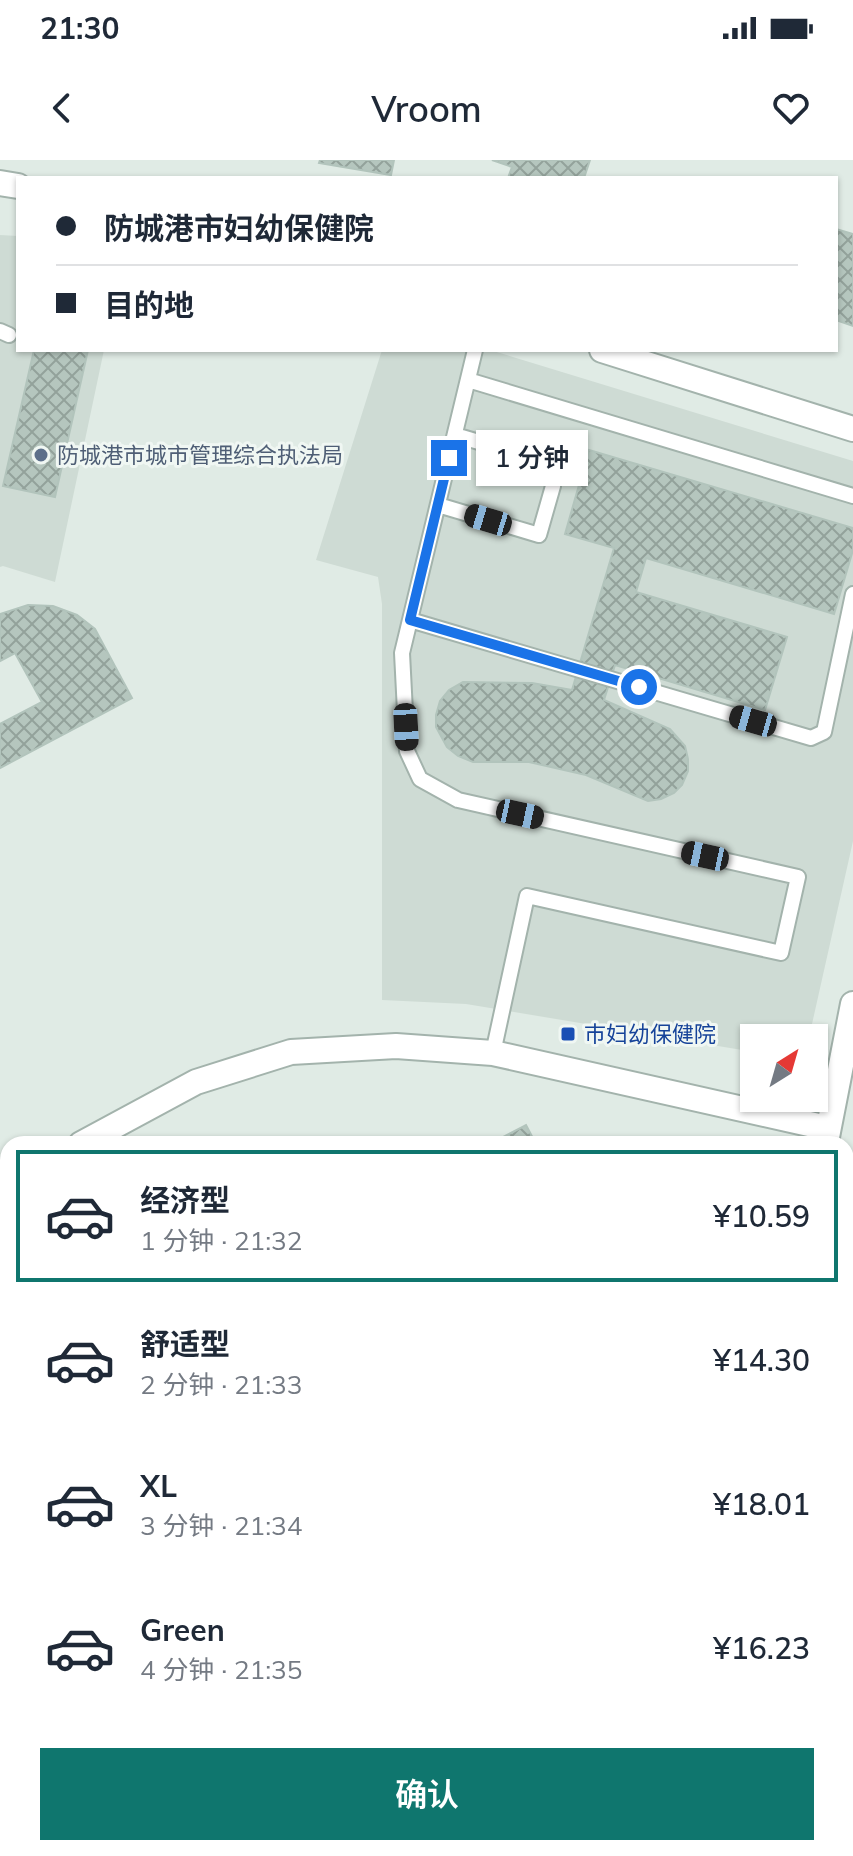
<!DOCTYPE html>
<html lang="zh">
<head>
<meta charset="utf-8">
<style>
  :root { --surface:#fff; --page:#f2f2f3; --text:#1f2937; --muted:#747a83; --line:#e0e1e3; --accent:#0f766e }
  body { margin:0; font-family:Mulish,"Noto Sans SC",sans-serif; background:var(--page); color:var(--text); height:100vh; display:flex; flex-direction:column; font-size:30px; white-space:nowrap }
  * { box-sizing:border-box; margin:0 }
  p { font-size:26px; color:var(--muted) }
  .icon { flex:none; width:44px; height:44px; fill:none; stroke:currentColor; stroke-width:2; stroke-linecap:round; stroke-linejoin:round }
  .map { position:relative; flex:1; overflow:hidden }
  .sheet { position:absolute; left:0px; top:976px; width:854px; height:720px; display:flex; flex-direction:column; background:var(--surface); border-radius:24px 24px 0 0; box-shadow:0 2px 6px #0004 }
  .sheet>* { flex:none }
  .hud { position:absolute; left:16px; top:16px; width:822px; height:176px; border-radius:0px; box-shadow:0 2px 6px #0004; display:grid; align-content:center; height:176px; padding:0 40px; background:var(--surface) }
  .needle { width:52px; rotate:37deg }
  .fabs { position:absolute; left:740px; top:864px; display:grid; gap:16px }
  .fabs a { display:grid; place-items:center; width:88px; height:88px; border-radius:0px; background:var(--surface); box-shadow:0 2px 6px #0004; font-size:40px }
  .end { position:absolute; width:36px; height:36px; margin:-18px; border:10px solid #1a73e8; background:#fff; box-shadow:0 0 0 4px #fff }
  .from { border-radius:50% }
  .bubble { position:absolute; height:56px; border-radius:0px; background:var(--surface); box-shadow:0 2px 6px #0004; font-size:26px; font-weight:600; line-height:56px; text-align:center }
  .car { position:absolute; width:24px; height:48px; margin:-24px -12px; border-radius:10px; box-shadow:0 0 6px 2px #0007; background:linear-gradient(#222 24%,#8ab4d8 0 40%,#222 0 76%,#8ab4d8 0 86%,#222 0) }
  .hud b { display:flex; align-items:center; gap:28px; height:76px; font-size:30px }
  .hud b+b { border-top:2px solid var(--line) }
  .hud i { width:20px; height:20px; background:var(--text) }
  ul { padding:14px 0 0; list-style:none }
  li { display:flex; align-items:center; gap:24px; height:132px; margin:0 16px 12px; padding:0 24px; border:4px solid transparent; border-radius:0px }
  li div { flex:1 }
  li b { display:block; font-size:30px }
  li em { font-style:normal; font-weight:600 }
  li.on { border-color:var(--accent) }
  li>.icon { width:72px; height:72px; stroke-width:1.5 }
  .cta { display:flex; gap:16px; margin-top:auto; padding:16px 40px }
  .cta a { flex:1; height:92px; border-radius:0px; background:var(--accent); color:#fff; font-size:32px; font-weight:600; line-height:92px; text-align:center }
  .status { display:flex; justify-content:space-between; align-items:center; height:56px; padding:0 40px; background:var(--surface); direction:ltr }
  .status svg { height:22px; fill:currentColor }
  header { display:flex; justify-content:space-between; align-items:center; height:104px; padding:0 40px; background:var(--surface); font-size:36px; font-weight:600 }
  .map>svg:first-child { display:block }
  .built { fill:#cedbd4 }
  .building { fill:url(#building-cross-hatch); stroke:#b2c4bc; stroke-width:2 }
  .lines { fill:none; stroke-linecap:round; stroke-linejoin:round }
  .service-casing { stroke:#a3b3ac; stroke-width:18 }
  .minor-casing { stroke:#a3b3ac; stroke-width:28 }
  .tertiary-casing { stroke:#a3b3ac; stroke-width:28 }
  .path { stroke:#80ae9e; stroke-width:5; stroke-dasharray:4 6; stroke-linecap:butt }
  .service { stroke:#fff; stroke-width:14 }
  .minor { stroke:#fff; stroke-width:24 }
  .tertiary { stroke:#fff; stroke-width:24 }
  .route { stroke:#1a73e8; stroke-width:10 }
  .service-dot { fill:#5c6f8a; stroke:#f0f7f3; stroke-width:3 }
  .transit-dot { fill:#1a4fb4; stroke:#f0f7f3; stroke-width:3 }
  .labels { text-anchor:middle; stroke-width:6; stroke-linejoin:round; paint-order:stroke }
  .service-label { font-size:22px; fill:#4e5e75; stroke:#f0f7f3; text-anchor:start }
  .transit-label { font-size:22px; fill:#164399; stroke:#f0f7f3; text-anchor:start }
</style>
</head>
<body>
<div class="status"><b>21:30</b><svg viewBox="0 0 49 12"><path d="M0 12V9h3v3zM5 12V6h3v6zM10 12V3h3v9zM15 12V0h3v12zM26 1h20v11H26zM47 4h2v5h-2z"/></svg></div>
<header><svg class="icon" aria-label="back" viewBox="0 0 24 24"><path d="M15 5l-7 7 7 7"/></svg>Vroom<svg class="icon" aria-label="heart" viewBox="0 0 24 24"><path d="M12 20l-8-8c-3-5 5-10 8-4 3-6 11-1 8 4z"/></svg></header>
<div class="map">
<svg width="853" height="1696" viewBox="0 0 853 1696">
  <defs>
    <pattern id="building-cross-hatch" width="8" height="8" patternUnits="userSpaceOnUse" patternTransform="scale(2)"><rect width="8" height="8" fill="#b5c6be"/><path d="M0 0l8 8M0 8l8-8" fill="none" stroke="#93a29b"/></pattern>
  </defs>
  <rect width="100%" height="100%" fill="#e0ebe5"/>
  <path class="built" d="M 0,75 L 18,76 L 18,190 L 104,190 L 55,422 L 3,406 L 0,407 Z
    M 382,190 L 490,190 L 853,301 L 853,681 L 812,864 L 800,878 L 754,878 L 754,892 L 466,844 L 382,840 L 382,444 L 378,417 L 316,400 Z"/>
  <path class="building" d="M 320,0 L 394,0 L 391,15 L 319,3 Z
    M 492,0 L 590,0 L 584,18 L 508,18 L 512,7 Z
    M 836,69 L 853,74 L 853,166 L 836,160 Z
    M 34,190 L 88,190 L 55,337 L 3,326 Z
    M 589,290 L 853,368 L 853,390 L 834,454 L 646,398 L 636,432 L 787,477 L 765,550 L 615,505 L 604,540 L 670,569 L 685,586 L 688,599 L 688,611 L 682,625 L 674,633 L 661,639 L 648,641 L 586,615 L 529,602 L 473,602 L 458,596 L 447,587 L 436,567 L 436,555 L 440,541 L 449,530 L 463,522 L 532,523 L 572,530 L 614,388 L 565,374 Z
    M 28,445 L 53,446 L 77,455 L 95,469 L 132,538 L 0,608 L 0,564 L 42,542 L 15,493 L 0,501 L 0,454 Z
    M 526,965 L 536,984 L 490,984 Z
    M 8,1137 L 8,1214 L 0,1218 L 0,1142 Z
    M 275,1688 L 324,1688 L 328,1696 L 279,1696 Z"/>
  <g class="lines">
    <defs>
      <path id="service" d="M 0,171 L 9,175
        M 475,190 L 402,493 L 407,591 L 420,619 L 458,640 L 798,717 L 781,793 L 527,736 L 493,893
        M 468,220 L 853,336
        M 455,275 L 567,308
        M 438,345 L 539,375 L 553,326
        M 410,460 L 811,578 L 824,572 L 853,434
        M 0,1631 L 8,1627"/>
      <path id="minor" d="M 0,23 L 18,26
        M 602,190 L 853,269
        M 826,982 L 853,844
        M 81,984 L 196,922 L 291,892 L 396,886 L 493,893 L 827,968
        M 0,1028 L 8,1023
        M 846,1447 L 851,1490 L 846,1530
        M 810,1696 L 813,1688"/>
      <path id="tertiary" d="M 0,1440 L 8,1455
        M 133,1688 L 137,1696"/>
    </defs>
    <use href="#service" class="service-casing"/>
    <use href="#minor" class="minor-casing"/>
    <use href="#tertiary" class="tertiary-casing"/>
    <path class="path" d="M 843,1688 L 844,1696"/>
    <use href="#service" class="service"/>
    <use href="#minor" class="minor"/>
    <use href="#tertiary" class="tertiary"/>
  </g>
  <g class="lines">
    <path class="route" d="M 449,298 L 410,460 L 639,527"/>
  </g>
  <circle class="service-dot" cx="41" cy="295" r="8"/>
  <rect class="transit-dot" x="560" y="866" width="16" height="16" rx="4"/>
  <g class="labels">
    <g class="service-label">
      <text x="57" y="303">防城港市城市管理综合执法局</text>
    </g>
    <g class="transit-label">
      <text x="584" y="882">巿妇幼保健院</text>
    </g>
  </g>
</svg>
<div class="fabs">
<a><svg class="needle" viewBox="-14 -14 28 28"><path d="M0-13l5 13h-10z" fill="#e53935"/><path d="M0 13l5-13h-10z" fill="#747a83"/></svg></a>
</div>
<i class="end from" style="left:639px;top:527px"></i>
<i class="end" style="left:449px;top:298px"></i>
<div class="bubble" style="left:476px;top:270px;width:112px">1 分钟</div>
<i class="car" style="left:488px;top:360px;rotate:287deg"></i>
<i class="car" style="left:753px;top:561px;rotate:286deg"></i>
<i class="car" style="left:406px;top:567px;rotate:177deg"></i>
<i class="car" style="left:520px;top:654px;rotate:102deg"></i>
<i class="car" style="left:705px;top:696px;rotate:282deg"></i>
<div class="hud">
<b><i class="from"></i>防城港市妇幼保健院</b>
<b><i></i>目的地</b>
</div>
<section class="sheet">
<ul>
<li class="on"><svg class="icon" aria-label="car" viewBox="0 0 24 24"><path d="M5 17H2v-5l4-1 3-4h7l3 4 3 1v5h-3M9 17h6M6 11h13"/><circle cx="7" cy="17" r="2"/><circle cx="17" cy="17" r="2"/></svg><div><b>经济型</b><p>1 分钟 · 21:32</p></div><em>¥10.59</em></li>
<li><svg class="icon" aria-label="car" viewBox="0 0 24 24"><path d="M5 17H2v-5l4-1 3-4h7l3 4 3 1v5h-3M9 17h6M6 11h13"/><circle cx="7" cy="17" r="2"/><circle cx="17" cy="17" r="2"/></svg><div><b>舒适型</b><p>2 分钟 · 21:33</p></div><em>¥14.30</em></li>
<li><svg class="icon" aria-label="car" viewBox="0 0 24 24"><path d="M5 17H2v-5l4-1 3-4h7l3 4 3 1v5h-3M9 17h6M6 11h13"/><circle cx="7" cy="17" r="2"/><circle cx="17" cy="17" r="2"/></svg><div><b>XL</b><p>3 分钟 · 21:34</p></div><em>¥18.01</em></li>
<li><svg class="icon" aria-label="car" viewBox="0 0 24 24"><path d="M5 17H2v-5l4-1 3-4h7l3 4 3 1v5h-3M9 17h6M6 11h13"/><circle cx="7" cy="17" r="2"/><circle cx="17" cy="17" r="2"/></svg><div><b>Green</b><p>4 分钟 · 21:35</p></div><em>¥16.23</em></li>
</ul>
<div class="cta"><a>确认</a></div>
</section>
</div>
</body>
</html>
